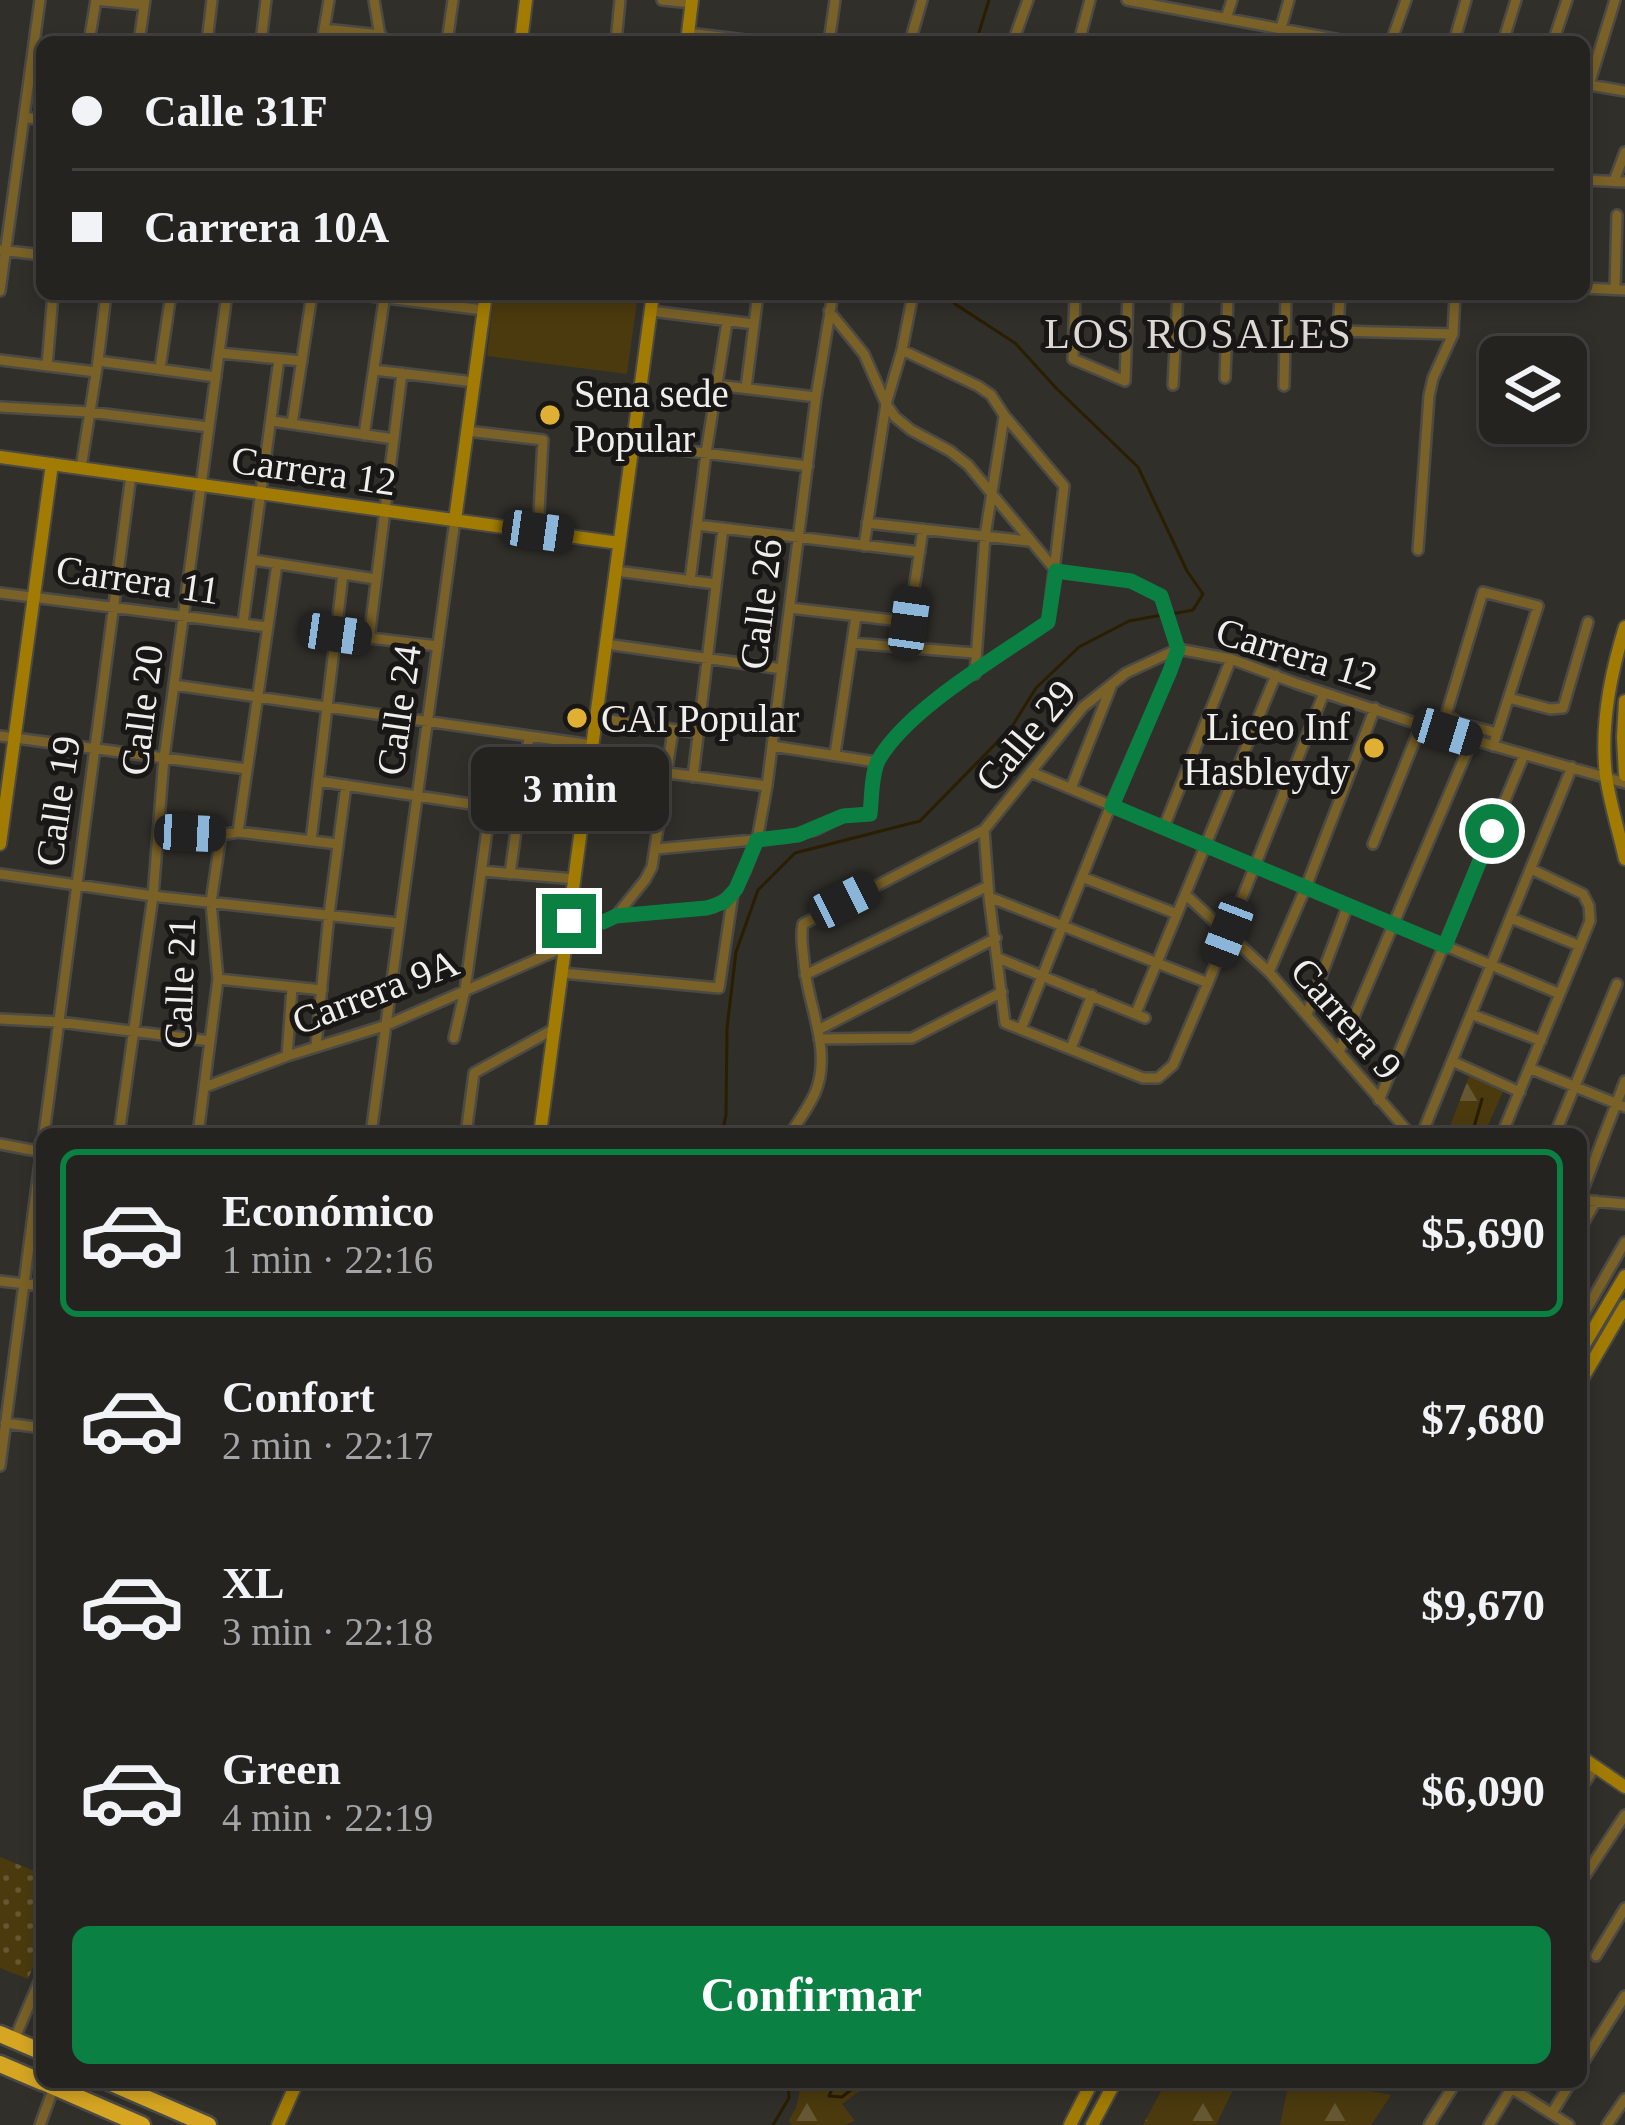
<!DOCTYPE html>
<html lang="es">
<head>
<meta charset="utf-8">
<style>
  :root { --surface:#252320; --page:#2d2b29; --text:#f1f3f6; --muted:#a3a4a5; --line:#42403e; --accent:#0b8043 }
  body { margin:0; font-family:Georgia,serif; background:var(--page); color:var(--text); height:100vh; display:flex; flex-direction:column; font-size:45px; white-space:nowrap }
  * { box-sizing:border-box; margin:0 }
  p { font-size:39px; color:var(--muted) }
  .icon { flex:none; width:66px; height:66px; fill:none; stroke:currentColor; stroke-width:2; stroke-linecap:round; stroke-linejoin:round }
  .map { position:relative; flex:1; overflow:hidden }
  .drawer { position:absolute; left:36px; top:1128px; width:1551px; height:960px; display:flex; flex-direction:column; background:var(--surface); border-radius:18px; box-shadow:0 6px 18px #0003,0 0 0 3px var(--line) }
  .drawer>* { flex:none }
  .hud { position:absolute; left:36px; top:36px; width:1554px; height:264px; border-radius:18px; box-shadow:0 6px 18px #0003,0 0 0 3px var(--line); display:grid; align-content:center; height:264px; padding:0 36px; background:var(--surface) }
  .fabs { position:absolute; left:1479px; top:336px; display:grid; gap:24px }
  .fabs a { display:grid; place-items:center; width:108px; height:108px; border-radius:18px; background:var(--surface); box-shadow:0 6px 18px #0003,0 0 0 3px var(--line); font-size:60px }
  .end { position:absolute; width:54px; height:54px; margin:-27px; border:15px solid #0b8043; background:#fff; box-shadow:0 0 0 6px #fff }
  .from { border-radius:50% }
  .bubble { position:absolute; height:84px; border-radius:18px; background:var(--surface); box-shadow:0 6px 18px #0003,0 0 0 3px var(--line); font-size:39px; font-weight:700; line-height:84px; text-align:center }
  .car { position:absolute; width:36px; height:72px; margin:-36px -18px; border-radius:15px; box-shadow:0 0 9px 3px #0007; background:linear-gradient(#222 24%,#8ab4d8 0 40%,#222 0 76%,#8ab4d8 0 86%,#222 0) }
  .hud b { display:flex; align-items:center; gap:42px; height:114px; font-size:45px }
  .hud b+b { border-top:3px solid var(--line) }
  .hud i { width:30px; height:30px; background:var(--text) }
  ul { padding:21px 0 0; list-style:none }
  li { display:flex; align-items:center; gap:36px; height:168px; margin:0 24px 18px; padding:0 12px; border:6px solid transparent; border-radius:18px }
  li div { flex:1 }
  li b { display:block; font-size:45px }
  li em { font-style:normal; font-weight:700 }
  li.active { border-color:var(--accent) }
  li>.icon { width:108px; height:108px; stroke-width:1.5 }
  .action { display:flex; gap:24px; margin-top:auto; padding:24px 36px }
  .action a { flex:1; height:138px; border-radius:18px; background:var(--accent); color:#fff; font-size:48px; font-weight:700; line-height:138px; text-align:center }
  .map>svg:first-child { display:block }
  .grass { fill:url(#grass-dots) }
  .forest { fill:url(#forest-firs) }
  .garden { fill:#4b3a0e }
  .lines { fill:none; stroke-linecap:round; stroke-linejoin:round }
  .stream { stroke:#2a1e00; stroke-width:3 }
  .street-casing { stroke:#4c4a45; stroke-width:14 }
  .secondary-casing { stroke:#4c4a45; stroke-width:16 }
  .highway-casing { stroke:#4c4a45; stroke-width:21 }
  .street { stroke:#796127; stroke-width:9 }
  .secondary { stroke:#a27c02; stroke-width:12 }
  .highway { stroke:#d6a622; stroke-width:16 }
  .route { stroke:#0b8043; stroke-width:15 }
  .poi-dot { fill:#dfb034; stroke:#181715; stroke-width:4.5 }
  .labels { text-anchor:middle; stroke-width:10; stroke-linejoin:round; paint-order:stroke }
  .poi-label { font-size:39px; fill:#f0eeeb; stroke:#181715; text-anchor:start }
  .street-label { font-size:39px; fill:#f0eeeb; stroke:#181715 }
  .neighbourhood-label { font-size:42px; letter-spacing:3px; fill:#dcd9d4; stroke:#181715 }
</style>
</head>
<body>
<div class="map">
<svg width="1625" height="2125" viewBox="0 0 1625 2125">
  <defs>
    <pattern id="grass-dots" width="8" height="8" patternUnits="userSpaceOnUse" patternTransform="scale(3)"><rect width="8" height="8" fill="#4b3a0e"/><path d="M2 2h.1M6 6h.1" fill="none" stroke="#655731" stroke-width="1.8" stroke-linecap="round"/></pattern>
    <pattern id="forest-firs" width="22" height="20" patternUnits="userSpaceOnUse" patternTransform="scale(3)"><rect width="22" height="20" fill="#4b3a0e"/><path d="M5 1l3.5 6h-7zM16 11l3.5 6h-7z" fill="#655731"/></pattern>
  </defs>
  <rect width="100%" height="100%" fill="#312f2a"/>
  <path class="grass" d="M 0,1857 L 42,1874 L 42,1946 L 28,1979 L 0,1968 Z"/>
  <path class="forest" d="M 1470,1074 L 1505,1087 L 1484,1134 L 1447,1134 Z
    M 802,2082 L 872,2082 L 842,2104 L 855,2121 L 844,2125 L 792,2125 L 789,2120 L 796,2108 Z
    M 1166,2082 L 1241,2082 L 1232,2092 L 1216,2125 L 1143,2125 Z
    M 1289,2082 L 1322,2082 L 1391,2095 L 1371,2125 L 1280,2125 Z"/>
  <path class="garden" d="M 494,294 L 638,294 L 627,374 L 487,356 Z"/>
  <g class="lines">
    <path class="stream" d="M 976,42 L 989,0
      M 948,294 L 955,304 L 1015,343 L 1057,389 L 1138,467 L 1187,571 L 1203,594 L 1193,610 L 1171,614
      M 722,1134 L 726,1115 L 727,1028 L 736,952 L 758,890 L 795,853 L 920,821 L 1011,728 L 1036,688 L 1079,647 L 1129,621 L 1162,615
      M 1472,1134 L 1482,1099
      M 835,2082 L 829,2096 L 842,2097 L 861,2082
      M 773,2125 L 789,2098 L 788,2082"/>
    <defs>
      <path id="street" d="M 96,0 L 144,5
        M 374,0 L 381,42
        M 662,0 L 692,3
        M 1127,0 L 1351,42
        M 1226,18 L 1232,0
        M 324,29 L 381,35
        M 688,33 L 762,42
        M 89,42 L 96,0
        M 139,42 L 145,0
        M 207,42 L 212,0
        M 261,42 L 266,0
        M 322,42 L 329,0
        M 447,42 L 453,0
        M 616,42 L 620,0
        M 829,42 L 835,0
        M 910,42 L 922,0
        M 1013,42 L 1028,0
        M 1079,42 L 1090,0
        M 1277,42 L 1289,0
        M 1391,42 L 1406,0
        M 1454,42 L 1466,0
        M 1503,42 L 1516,0
        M 1553,42 L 1567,0
        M 1584,84 L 1625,91
        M 1589,85 L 1615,0
        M 24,117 L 42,120
        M 1584,180 L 1625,182
        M 1614,181 L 1625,152
        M 0,250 L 42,255
        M 1584,288 L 1625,290
        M 1615,289 L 1617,215
        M 0,291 L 40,0
        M 354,294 L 484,310
        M 1075,294 L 1073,359 L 1125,381 L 1128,294
        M 1340,294 L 1338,331 L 1453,334
        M 651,311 L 754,324
        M 829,311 L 864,354 L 886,404 L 895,417 L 911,430 L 950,451 L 968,465 L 1056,571 L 1131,581 L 1161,596 L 1178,649 L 1170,671 L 1111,805 L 1021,1029
        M 219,353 L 302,361
        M 0,360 L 96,372
        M 98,361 L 216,377
        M 47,366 L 53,294
        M 160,368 L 171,294
        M 374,370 L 474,382
        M 1225,378 L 1228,294
        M 717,385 L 816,397
        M 1173,385 L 1178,294
        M 1284,386 L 1286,294
        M 746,388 L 758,294
        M 0,407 L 89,412 L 209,427
        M 272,421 L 394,439
        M 292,424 L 312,294
        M 467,431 L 543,440 L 538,531
        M 364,435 L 385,294
        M 633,444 L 808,466
        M 81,468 L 98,361 L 106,294
        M 867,523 L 1028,541
        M 697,525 L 920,552
        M 864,546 L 886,404 L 902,350 L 913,294
        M 1418,550 L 1429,396 L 1433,378 L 1453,334 L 1455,294
        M 253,560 L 376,579
        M 616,571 L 716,584
        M 690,581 L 706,453 L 727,322
        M 0,593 L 268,627
        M 790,608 L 909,622
        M 243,623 L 279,359
        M 336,634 L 438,646
        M 369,639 L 402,373
        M 852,643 L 974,653
        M 606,644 L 782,669
        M 909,649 L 909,622 L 923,529
        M 1178,649 L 1231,659 L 1295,683 L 1421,725 L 1625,783
        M 975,674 L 985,536 L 1004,417
        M 174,685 L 592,745
        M 1509,698 L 1550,709 L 1563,708 L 1588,622
        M 596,718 L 698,733
        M 0,736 L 247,769
        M 772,746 L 876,762
        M 1493,746 L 1538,606 L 1483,592 L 1446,715 L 1459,723 L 1497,733
        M 835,754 L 856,616
        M 1031,772 L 1560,994
        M 668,773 L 767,786
        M 693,777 L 723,528
        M 318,781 L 517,811
        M 1071,788 L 1111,687
        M 1164,827 L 1231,659
        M 984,830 L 989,897 L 1005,1023 L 1143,1078 L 1158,1078 L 1173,1065 L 1208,983 L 1324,693
        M 159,831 L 221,835 L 238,832 L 338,844
        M 238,832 L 277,564
        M 311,841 L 343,574
        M 1373,844 L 1421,725
        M 656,849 L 786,837 L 815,830 L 843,816 L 870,814 C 872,798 871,773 879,759 C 909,708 998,657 1048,622 L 1064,486 L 1004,415 L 991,395 L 978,386 L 902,350
        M 482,871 L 575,879
        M 0,874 L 153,896 L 398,923
        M 510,874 L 529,737
        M 1082,877 L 1177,914
        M 1185,894 L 1269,972 L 1410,1134
        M 989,897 L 1208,983
        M 616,916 L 645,880 L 652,867 L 673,730
        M 1511,918 L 1580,946
        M 569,921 L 603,922 L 616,916 L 713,907 L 732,895
        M 998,958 L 1145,1018
        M 1269,972 L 1306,887 L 1375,708
        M 562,973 L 719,988 L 733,894 L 745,871 L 757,840 L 767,786 L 816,397 L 833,294
        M 805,975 L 988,886
        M 218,979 L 322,990
        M 1136,1013 L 1276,675
        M 1307,1014 L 1348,905
        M 1471,1014 L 1541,1041
        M 0,1019 L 59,1022 L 210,1041
        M 818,1030 L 996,938
        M 454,1038 L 465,990 L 490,808
        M 819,1039 L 912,1038 L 1002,992
        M 316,1046 L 329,914 L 346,785
        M 1071,1048 L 1092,995
        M 1339,1052 L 1472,740
        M 287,1056 L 292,988
        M 1452,1061 L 1520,1092
        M 1529,1068 L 1625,1107
        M 205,1087 L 287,1056 L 387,1025 L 565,947
        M 1379,1100 L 1524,755
        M 44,1134 L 131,475
        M 119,1134 L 153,896 L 164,758 L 227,294
        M 198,1134 L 218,979 L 211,902 L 221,835
        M 371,1134 L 455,520
        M 466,1134 L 474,1073 L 554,1029
        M 790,1134 C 799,1121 808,1108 815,1093 C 833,1050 807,1005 804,962 C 803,949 800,937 803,924 L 984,830 L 1083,707 L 1126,673 L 1178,649
        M 1422,1134 L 1572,767
        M 1502,1134 L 1590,921 L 1589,906 L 1583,894 L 1531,869
        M 1555,1134 L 1617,984
        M 0,1144 L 42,1152
        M 1581,1195 L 1625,1081
        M 1581,1200 L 1625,1204
        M 1581,1227 L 1596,1201
        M 0,1281 L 42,1286
        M 1581,1319 L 1625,1242
        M 5,1423 L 42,1428
        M 0,1466 L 42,1147
        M 1581,1788 L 1595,1767
        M 1581,1882 L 1625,1815
        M 1596,1956 L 1625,1908
        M 14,2040 L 42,1975
        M 1581,2066 L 1625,1996
        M 1502,2082 L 1569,2125
        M 1552,2113 L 1571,2082
        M 40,2125 L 54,2087
        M 1429,2125 L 1456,2082
        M 1489,2125 L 1515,2082
        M 1607,2125 L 1625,2099"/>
      <path id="secondary" d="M 521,42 L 526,0
        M 687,42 L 692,0
        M 0,457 L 619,543
        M 455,520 L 486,294
        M 1625,627 C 1610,675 1600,726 1606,776 C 1610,804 1619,832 1625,859
        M 1625,701 L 1623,737 L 1625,775
        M 0,844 L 52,464
        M 540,1134 L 653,294
        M 1581,1350 L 1625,1276
        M 1581,1381 L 1625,1306
        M 1581,1757 L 1625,1787
        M 278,2125 L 297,2082
        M 1070,2125 L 1092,2082
        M 1092,2125 L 1115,2082"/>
      <path id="highway" d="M 0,2034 L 42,2052
        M 0,2064 L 42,2082
        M 43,2082 L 142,2125
        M 109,2082 L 208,2125"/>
    </defs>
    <use href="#street" class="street-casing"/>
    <use href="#secondary" class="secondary-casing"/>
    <use href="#highway" class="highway-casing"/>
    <use href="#street" class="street"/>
    <use href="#secondary" class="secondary"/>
    <use href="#highway" class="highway"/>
  </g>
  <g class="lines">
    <path class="route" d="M 569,921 L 603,922 L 616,916 L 707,908 L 724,902 L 736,889 L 757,840 L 798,835 L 843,816 L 870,814 C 872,798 871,773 879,759 C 909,708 998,657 1048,622 L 1056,571 L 1131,581 L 1161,596 L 1178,649 L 1170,671 L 1112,806 L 1445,946 L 1492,831"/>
  </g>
  <g class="poi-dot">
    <circle cx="550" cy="415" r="12"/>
    <circle cx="577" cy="718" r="12"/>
    <circle cx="1374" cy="748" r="12"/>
  </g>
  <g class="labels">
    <g class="poi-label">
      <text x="574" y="407">Sena sede<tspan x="574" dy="45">Popular</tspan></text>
      <text x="601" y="732">CAI Popular</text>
      <text x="1350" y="740" text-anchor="end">Liceo Inf<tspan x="1350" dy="45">Hasbleydy</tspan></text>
    </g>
    <g class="street-label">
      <text transform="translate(314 470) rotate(8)" y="14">Carrera 12</text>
      <text transform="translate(138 579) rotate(8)" y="14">Carrera 11</text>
      <text transform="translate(760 604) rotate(-83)" y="14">Calle 26</text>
      <text transform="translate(1297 653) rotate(17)" y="14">Carrera 12</text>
      <text transform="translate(141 710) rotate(-83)" y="14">Calle 20</text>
      <text transform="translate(398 710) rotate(-82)" y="14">Calle 24</text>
      <text transform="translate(1025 735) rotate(-50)" y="14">Calle 29</text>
      <text transform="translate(57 801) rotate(-82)" y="14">Calle 19</text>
      <text transform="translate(179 983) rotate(-88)" y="14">Calle 21</text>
      <text transform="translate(375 991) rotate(-21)" y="14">Carrera 9A</text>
      <text transform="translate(1347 1018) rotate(49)" y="14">Carrera 9</text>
    </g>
    <g class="neighbourhood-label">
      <text x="1199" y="348">LOS ROSALES</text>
    </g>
  </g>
</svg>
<div class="fabs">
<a><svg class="icon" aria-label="layers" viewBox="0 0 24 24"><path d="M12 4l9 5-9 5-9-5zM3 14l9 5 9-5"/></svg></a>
</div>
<i class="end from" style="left:1492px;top:831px"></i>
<i class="end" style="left:569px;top:921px"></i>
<div class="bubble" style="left:471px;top:747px;width:198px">3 min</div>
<i class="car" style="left:538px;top:531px;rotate:98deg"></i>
<i class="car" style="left:909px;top:622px;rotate:8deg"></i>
<i class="car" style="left:336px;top:634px;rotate:98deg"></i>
<i class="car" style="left:1447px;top:732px;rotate:107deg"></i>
<i class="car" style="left:190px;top:833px;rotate:93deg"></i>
<i class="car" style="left:844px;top:901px;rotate:63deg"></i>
<i class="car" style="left:1228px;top:932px;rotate:201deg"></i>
<div class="hud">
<b><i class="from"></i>Calle 31F</b>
<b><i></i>Carrera 10A</b>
</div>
<section class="drawer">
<ul>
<li class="active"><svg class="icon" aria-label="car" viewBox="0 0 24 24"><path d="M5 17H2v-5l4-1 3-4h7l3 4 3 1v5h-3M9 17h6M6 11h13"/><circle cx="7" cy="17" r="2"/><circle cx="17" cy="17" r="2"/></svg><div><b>Económico</b><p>1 min · 22:16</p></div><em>$5,690</em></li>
<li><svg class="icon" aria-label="car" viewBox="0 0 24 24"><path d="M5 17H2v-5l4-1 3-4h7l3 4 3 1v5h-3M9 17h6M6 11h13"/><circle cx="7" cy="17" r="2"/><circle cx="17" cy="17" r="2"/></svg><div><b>Confort</b><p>2 min · 22:17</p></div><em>$7,680</em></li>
<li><svg class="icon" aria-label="car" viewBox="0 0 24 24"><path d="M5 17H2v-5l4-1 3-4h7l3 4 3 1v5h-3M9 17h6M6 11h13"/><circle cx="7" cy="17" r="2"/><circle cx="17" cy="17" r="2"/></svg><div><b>XL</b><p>3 min · 22:18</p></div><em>$9,670</em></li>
<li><svg class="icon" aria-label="car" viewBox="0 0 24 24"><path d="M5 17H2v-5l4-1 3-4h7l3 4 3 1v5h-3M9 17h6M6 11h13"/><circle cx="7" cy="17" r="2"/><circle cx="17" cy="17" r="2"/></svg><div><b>Green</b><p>4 min · 22:19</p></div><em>$6,090</em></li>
</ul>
<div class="action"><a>Confirmar</a></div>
</section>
</div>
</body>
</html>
